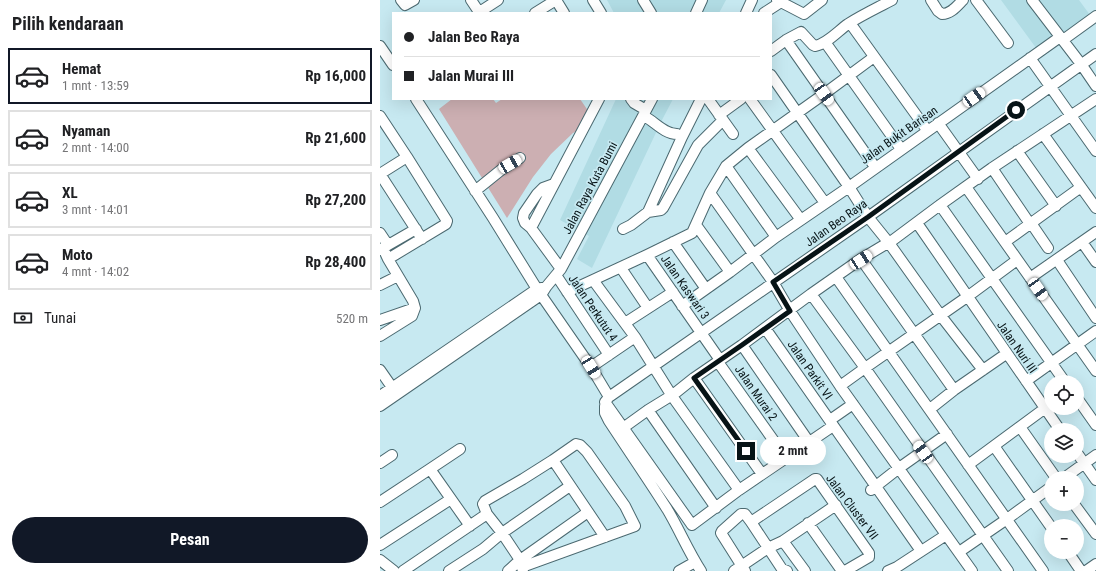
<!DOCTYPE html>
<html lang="id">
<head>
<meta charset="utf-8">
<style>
  :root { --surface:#fff; --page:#f6f6f6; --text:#202124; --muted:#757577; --line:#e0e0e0; --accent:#111827 }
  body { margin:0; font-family:"Roboto Condensed",sans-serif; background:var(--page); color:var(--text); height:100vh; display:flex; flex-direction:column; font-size:15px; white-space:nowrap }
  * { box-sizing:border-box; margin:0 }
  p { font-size:13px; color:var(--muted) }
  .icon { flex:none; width:22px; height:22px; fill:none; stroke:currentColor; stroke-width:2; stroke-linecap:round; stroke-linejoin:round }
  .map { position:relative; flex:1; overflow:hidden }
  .drawer { display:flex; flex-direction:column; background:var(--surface); width:380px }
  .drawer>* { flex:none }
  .banner { position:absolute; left:12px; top:12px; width:380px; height:88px; border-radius:0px; box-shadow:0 4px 16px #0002; display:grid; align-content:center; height:88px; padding:0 12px; background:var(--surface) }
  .fabs { position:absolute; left:664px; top:375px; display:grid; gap:8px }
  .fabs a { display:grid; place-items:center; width:40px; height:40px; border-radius:50%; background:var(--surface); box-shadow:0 4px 16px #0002; font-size:20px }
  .end { position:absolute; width:18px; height:18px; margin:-9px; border:5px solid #071316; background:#fff; box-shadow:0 0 0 2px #fff }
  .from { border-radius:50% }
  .bubble { position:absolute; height:28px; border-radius:14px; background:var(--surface); box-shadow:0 4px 16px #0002; font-size:13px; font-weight:700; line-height:28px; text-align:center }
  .car { position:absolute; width:12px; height:24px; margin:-12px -6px; border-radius:5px; box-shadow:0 0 3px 1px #0007; background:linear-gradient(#fff 24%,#345 0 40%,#fff 0 76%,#345 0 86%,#fff 0) }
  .banner b { display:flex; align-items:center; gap:14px; height:38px; font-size:15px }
  .banner b+b { border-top:1px solid var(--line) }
  .banner i { width:10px; height:10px; background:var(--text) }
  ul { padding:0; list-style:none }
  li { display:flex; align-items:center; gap:12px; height:56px; margin:0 8px 6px; padding:0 4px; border:2px solid var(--line); border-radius:0px }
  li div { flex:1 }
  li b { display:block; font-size:15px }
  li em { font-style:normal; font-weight:700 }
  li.current { border-color:var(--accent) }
  li>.icon { width:36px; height:36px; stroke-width:1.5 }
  h2 { padding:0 12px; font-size:18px; line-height:48px }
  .pay { display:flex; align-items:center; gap:10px; height:44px; padding:0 12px; font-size:15px }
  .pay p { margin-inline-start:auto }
  .cta { display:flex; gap:8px; margin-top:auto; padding:8px 12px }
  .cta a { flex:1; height:46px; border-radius:24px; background:var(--accent); color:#fff; font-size:16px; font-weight:700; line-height:46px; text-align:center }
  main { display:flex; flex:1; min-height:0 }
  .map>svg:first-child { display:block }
  .built { fill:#b1dce4 }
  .grass { fill:#ccafb2 }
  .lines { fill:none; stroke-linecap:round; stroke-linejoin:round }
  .minor-casing { stroke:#4b6970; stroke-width:12 }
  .minor { stroke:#fff; stroke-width:10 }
  .route { stroke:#071316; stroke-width:5 }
  .labels { text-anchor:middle; stroke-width:3.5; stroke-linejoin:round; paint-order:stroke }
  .street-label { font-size:12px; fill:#071316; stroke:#c7e9f1 }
</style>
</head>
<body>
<main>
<section class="drawer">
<h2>Pilih kendaraan</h2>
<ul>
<li class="current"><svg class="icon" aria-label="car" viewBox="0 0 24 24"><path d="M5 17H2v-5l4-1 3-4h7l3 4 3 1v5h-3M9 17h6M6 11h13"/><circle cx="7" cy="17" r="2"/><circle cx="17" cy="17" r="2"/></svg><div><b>Hemat</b><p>1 mnt · 13:59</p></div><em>Rp 16,000</em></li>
<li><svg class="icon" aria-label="car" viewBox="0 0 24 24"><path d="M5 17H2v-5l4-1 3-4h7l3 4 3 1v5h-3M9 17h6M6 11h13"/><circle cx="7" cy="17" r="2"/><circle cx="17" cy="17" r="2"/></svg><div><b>Nyaman</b><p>2 mnt · 14:00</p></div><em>Rp 21,600</em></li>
<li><svg class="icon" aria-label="car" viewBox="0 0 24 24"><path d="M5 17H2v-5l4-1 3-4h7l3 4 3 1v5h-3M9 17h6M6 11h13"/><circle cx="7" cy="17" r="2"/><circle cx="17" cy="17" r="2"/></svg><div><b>XL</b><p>3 mnt · 14:01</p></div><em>Rp 27,200</em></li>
<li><svg class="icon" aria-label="car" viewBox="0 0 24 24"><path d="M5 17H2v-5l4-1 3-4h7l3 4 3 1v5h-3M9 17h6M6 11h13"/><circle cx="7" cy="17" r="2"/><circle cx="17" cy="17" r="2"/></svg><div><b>Moto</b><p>4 mnt · 14:02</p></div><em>Rp 28,400</em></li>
</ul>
<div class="pay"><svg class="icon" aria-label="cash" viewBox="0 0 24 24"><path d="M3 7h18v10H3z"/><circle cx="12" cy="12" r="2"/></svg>Tunai<p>520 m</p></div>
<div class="cta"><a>Pesan</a></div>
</section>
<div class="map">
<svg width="716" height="571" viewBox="0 0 716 571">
  <rect width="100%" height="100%" fill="#c7e9f1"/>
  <path class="built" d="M 227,0 L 346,0 L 339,13 L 234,13 Z
    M 621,0 L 699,0 L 710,15 L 659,52 Z
    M 236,99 L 293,99 L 282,120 L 212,268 L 197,259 L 209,236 L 180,220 Z"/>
  <path class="grass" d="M 72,99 L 113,99 L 116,103 L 122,99 L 200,99 L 211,115 L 204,127 L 193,133 L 171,154 L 153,177 L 127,218 L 59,109 Z"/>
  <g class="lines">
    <defs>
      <path id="minor" d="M 21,0 L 25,5 L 34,0
        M 91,0 L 99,12
        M 176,0 L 184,13
        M 213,0 L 221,13
        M 263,0 L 271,13
        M 397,0 L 424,14 L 442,0
        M 551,0 L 558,11 L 562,14 C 571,14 577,6 583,0
        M 596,0 L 628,43
        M 652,0 L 701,64 L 716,86
        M 98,13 L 118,0
        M 155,13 L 176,0
        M 316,13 L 322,0
        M 366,13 L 372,0
        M 384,13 L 401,2
        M 470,23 L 547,130
        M 406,40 L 495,167
        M 683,40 L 716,16
        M 445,42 L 521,149
        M 0,46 L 13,65
        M 391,51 L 406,40 L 421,32 L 433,45 L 435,46 C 447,44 458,31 468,24 C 482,15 497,8 512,0
        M 650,58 L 716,151
        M 391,75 L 469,187 L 488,217 L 509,243 L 561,316 L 603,370
        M 36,99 L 113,218 L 157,289 L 211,367 L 229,397
        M 251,99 L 254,103 L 266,110
        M 328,99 L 353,134
        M 370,99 L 445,203
        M 339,115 L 361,99
        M 0,116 L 27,157 L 67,221 L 66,224 L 8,259
        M 264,116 C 274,121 284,134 297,134
        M 558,123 L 598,179
        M 663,134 L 716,208
        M 368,148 L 421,220
        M 637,151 L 676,206
        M 346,166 L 396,237
        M 612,168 L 650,224
        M 0,174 L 42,239
        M 0,174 L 27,157
        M 174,184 L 163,188 L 157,194 L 144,213 L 143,218 L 145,223 L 151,228 L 181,269
        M 586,187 L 716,371
        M 95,191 L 121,170 L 140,158
        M 330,193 L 393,282 L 410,311 L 460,386 L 592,571
        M 560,205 L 685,382
        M 268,212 L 302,137 L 321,99
        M 537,223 L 680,430
        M 651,223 L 668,248
        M 316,225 L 350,272
        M 151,228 L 219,99
        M 243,229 L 251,225 L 268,212 L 281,210 L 283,208 L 318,145 L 343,120
        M 0,233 L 8,245
        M 293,242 L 326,289
        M 625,242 L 701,187
        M 702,242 L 716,262
        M 3,248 L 36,229
        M 0,250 L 3,248 L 8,259 L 33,301 L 35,308 L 32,316 L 0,336
        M 267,255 L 340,360
        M 481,259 L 574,390
        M 677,260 L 716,318
        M 241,268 L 268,308
        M 176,275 L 229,355
        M 456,277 L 663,571
        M 650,278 L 716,232
        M 213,280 L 255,337 L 292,396 L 359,490
        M 0,285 L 18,276
        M 187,292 L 267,255 L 312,233 L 330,193 L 346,166 L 368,148 L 444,94 L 494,57
        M 431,294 L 485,368 L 628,571
        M 302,306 L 350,272 L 396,237 L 469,187 L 680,37
        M 0,320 L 35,308
        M 245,323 L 293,292
        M 385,328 L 541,551
        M 362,345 L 429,442
        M 338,362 L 406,458
        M 211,367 L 255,337
        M 0,370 L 16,393
        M 314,378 L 382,474
        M 646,381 L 716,331
        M 460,386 L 485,368 L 587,297 L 637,260
        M 0,396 L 157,289 L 162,288
        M 697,398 L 716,425
        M 225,402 L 229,397 L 488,217 L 716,54
        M 225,402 L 312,525 L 359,490 L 453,426
        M 0,406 L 161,295 L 166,287 L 181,269 L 272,99
        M 225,406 L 225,413 L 229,421 C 248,450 268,479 287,509 C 299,529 308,551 321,571
        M 550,409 L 574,390 L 626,354
        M 268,410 L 336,508
        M 450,420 L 473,404
        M 640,427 L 676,478
        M 243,428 L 268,410 L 294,394 L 314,378 L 362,345 L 431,294 L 481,259 L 506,244 L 509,243 L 560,205 L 612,168 L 716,99
        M 614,446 L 671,527
        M 697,453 L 716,480
        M 0,463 L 12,455
        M 588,465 L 664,409
        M 50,469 L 80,449
        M 684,478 L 716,455
        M 491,490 L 519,468 L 567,434
        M 0,502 L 50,469 L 90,526
        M 694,504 L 716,534
        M 371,522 L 435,479 L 437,479 L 489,553 L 489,557 L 465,571
        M 428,523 L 462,571
        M 403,541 L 425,571
        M 0,545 L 71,499
        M 579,552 L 627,519 L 671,487
        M 688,552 L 701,571
        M 0,560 L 14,571
        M 142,567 L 255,526 L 245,506 L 207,452 L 200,445 L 196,444 L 173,460
        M 23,571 L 107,514
        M 69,571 L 103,549 L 122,533 L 190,486
        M 128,571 L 140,560 L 208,512
        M 143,571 L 140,560 L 122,533 L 107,514 L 103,504 L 105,501 L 143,479 L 173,460 L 225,537
        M 299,571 L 315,562
        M 354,571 L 388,548 L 403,541 L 456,505
        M 365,571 L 341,533 L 342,531 L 361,514 L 365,514 L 371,522 L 402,569 L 407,571
        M 508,571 L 517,567 L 566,535
        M 706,571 L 716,564"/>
    </defs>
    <use href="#minor" class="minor-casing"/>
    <use href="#minor" class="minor"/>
  </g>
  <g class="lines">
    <path class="route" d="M 366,451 L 314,378 L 362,345 L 410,311 L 393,282 L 488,217 L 636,110"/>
  </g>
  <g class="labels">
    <g class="street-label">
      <text transform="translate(519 135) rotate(-35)" y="4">Jalan Bukit Barisan</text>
      <text transform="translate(210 188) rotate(-62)" y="4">Jalan Raya Kuta Bumi</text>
      <text transform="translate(456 223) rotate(-35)" y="4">Jalan Beo Raya</text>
      <text transform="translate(305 287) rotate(55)" y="4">Jalan Kaswari 3</text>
      <text transform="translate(213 308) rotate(56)" y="4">Jalan Perkutut 4</text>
      <text transform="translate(637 347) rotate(55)" y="4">Jalan Nuri III</text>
      <text transform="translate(430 370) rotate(55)" y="4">Jalan Parkit VI</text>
      <text transform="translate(376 393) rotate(55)" y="4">Jalan Murai 2</text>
      <text transform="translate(472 507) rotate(53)" y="4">Jalan Cluster VII</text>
    </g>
  </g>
</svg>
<div class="fabs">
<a><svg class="icon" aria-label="locate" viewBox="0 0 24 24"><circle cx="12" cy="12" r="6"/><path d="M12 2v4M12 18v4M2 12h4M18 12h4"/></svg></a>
<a><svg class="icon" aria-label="layers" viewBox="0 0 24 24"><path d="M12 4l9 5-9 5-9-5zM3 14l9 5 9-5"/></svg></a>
<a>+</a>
<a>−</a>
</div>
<i class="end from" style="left:636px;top:110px"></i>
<i class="end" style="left:366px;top:451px"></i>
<div class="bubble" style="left:380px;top:437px;width:66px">2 mnt</div>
<i class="car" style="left:444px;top:94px;rotate:145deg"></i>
<i class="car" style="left:594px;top:97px;rotate:55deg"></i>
<i class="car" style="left:130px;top:164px;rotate:60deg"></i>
<i class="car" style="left:481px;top:260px;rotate:57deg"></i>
<i class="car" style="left:658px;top:289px;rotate:145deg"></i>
<i class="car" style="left:211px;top:367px;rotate:148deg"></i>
<i class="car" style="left:543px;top:452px;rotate:325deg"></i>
<div class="banner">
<b><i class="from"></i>Jalan Beo Raya</b>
<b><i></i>Jalan Murai III</b>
</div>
</div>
</main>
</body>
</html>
